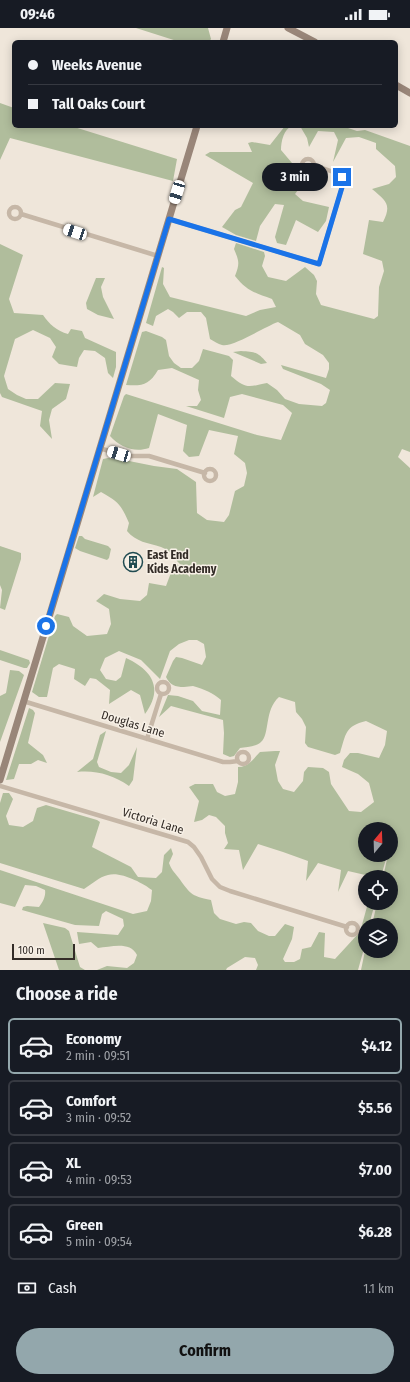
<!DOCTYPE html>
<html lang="en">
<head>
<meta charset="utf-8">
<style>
  :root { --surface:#171b24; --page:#20242c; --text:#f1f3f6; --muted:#9ea1a6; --line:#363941; --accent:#93a7ac }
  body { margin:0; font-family:"Fira Sans Condensed",sans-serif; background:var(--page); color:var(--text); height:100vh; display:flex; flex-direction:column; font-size:15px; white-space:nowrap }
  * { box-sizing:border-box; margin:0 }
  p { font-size:13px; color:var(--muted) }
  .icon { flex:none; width:22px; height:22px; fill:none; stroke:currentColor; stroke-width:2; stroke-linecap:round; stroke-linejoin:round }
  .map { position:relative; height:942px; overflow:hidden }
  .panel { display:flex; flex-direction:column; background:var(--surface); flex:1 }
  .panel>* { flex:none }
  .banner { position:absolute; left:12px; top:12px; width:386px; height:88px; border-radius:6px; box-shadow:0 2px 10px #0003; display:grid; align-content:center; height:88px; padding:0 16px; background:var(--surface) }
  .needle { width:26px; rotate:19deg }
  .controls { position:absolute; left:358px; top:794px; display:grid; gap:8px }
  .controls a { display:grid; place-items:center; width:40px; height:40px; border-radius:50%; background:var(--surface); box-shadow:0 2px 10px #0003; font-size:20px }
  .scale { position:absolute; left:12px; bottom:10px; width:63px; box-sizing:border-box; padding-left:4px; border:2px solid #332c27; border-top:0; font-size:11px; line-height:14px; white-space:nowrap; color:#332c27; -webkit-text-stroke:3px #f7f0e6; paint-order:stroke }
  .end { position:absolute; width:18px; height:18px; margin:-9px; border:5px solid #1a73e8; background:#fff; box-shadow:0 0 0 2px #fff }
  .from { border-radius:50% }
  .bubble { position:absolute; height:28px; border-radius:14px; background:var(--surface); box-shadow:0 2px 10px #0003; font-size:13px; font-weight:700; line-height:28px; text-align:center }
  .car { position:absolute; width:12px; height:24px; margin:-12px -6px; border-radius:5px; box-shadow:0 0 3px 1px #0007; background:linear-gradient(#fff 24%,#345 0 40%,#fff 0 76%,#345 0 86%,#fff 0) }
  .banner b { display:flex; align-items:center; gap:14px; height:38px; font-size:15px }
  .banner b+b { border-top:1px solid var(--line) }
  .banner i { width:10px; height:10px; background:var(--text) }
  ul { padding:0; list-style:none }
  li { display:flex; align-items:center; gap:12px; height:56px; margin:0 8px 6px; padding:0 8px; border:2px solid var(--line); border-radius:6px }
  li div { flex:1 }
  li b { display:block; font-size:15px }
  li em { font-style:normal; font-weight:700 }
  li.current { border-color:var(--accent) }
  li>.icon { width:36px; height:36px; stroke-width:1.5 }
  h2 { padding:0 16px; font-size:18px; line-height:48px }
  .pay { display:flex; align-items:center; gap:10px; height:44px; padding:0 16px; font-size:15px }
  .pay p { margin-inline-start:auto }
  .button { display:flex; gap:8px; margin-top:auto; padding:8px 16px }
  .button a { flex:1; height:46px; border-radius:24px; background:var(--accent); color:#111; font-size:16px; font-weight:700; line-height:46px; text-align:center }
  .status { display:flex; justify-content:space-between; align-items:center; height:28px; padding:0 20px; background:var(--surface); direction:ltr }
  .status svg { height:11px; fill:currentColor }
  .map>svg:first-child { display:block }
  .green { fill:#b0bd9c }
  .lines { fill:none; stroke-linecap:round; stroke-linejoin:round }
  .street { stroke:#c6b7a7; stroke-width:4.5 }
  .secondary { stroke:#998679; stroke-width:7 }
  .route { stroke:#1a73e8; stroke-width:5 }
  .labels { text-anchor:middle; stroke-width:3; stroke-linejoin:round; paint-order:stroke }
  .poi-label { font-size:12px; font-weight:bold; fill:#332c27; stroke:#f7f0e6; text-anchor:start }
  .street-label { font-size:12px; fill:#332c27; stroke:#f7f0e6 }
</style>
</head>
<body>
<div class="status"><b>09:46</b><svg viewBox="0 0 49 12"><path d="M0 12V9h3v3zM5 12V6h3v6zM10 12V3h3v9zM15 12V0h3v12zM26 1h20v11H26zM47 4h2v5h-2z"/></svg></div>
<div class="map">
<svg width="410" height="942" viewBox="0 0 410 942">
  <rect width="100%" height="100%" fill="#efe6da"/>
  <path class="green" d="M 136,0 L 208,0 L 211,11 L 209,14 L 180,14 Z
    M 0,75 L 14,80 L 14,98 L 71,98 L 177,131 L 173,153 L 10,110 L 0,132 Z
    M 285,98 L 292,98 C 284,101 281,113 281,122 L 292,135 L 285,138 L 277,148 L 282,160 L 293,162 L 301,150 L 310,146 L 295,166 L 303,173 L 329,179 L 326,193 L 318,204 L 296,192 L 286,217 L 277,215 L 275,209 L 284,177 L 275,176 L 260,198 L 256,213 L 236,207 L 222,199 L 235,182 L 241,179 L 253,155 L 205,127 L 210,124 L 252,124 L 248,115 L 252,114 L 270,117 Z
    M 300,98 L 342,98 L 357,103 L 365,102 L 410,118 L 410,424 L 402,421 L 398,429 L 410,440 L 410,942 L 361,942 L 365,923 L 391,923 L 391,897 L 372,897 L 377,875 L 391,875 L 391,849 L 383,849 L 388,827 L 391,827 L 391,801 L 365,801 L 365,827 L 387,827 L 381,849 L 374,849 L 348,843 L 338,864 L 341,842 L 318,835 L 306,853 L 308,833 L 283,824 L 258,816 L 243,842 L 239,822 L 224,821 L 228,815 L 225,805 L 225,798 L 216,789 L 209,787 L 202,792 L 194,794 L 199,773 L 189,759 L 195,756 L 213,756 L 217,764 L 225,768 L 235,766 L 238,754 L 238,739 C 249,739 253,731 260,724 L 275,723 L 280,723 L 275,737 L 278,753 L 283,761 L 294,764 L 303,753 L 304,744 L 308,739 L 323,740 L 329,744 L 331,756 L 349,783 L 361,784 L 374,774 L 369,755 L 358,746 L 342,739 L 344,732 L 350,725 L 358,725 L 379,730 L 385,717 L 387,703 L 366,693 C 345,698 346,706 340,725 L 335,727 L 308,719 L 305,715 L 306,699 L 302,691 L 296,684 L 295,674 L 279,669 C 264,682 270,707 261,714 C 256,719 246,719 240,720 L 234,728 L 230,729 L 223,726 L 224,705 L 223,692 L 171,678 L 159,689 L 168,667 L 178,668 L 193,673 L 202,683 L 220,687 L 221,672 C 213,665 204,661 193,658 C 190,658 187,659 184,659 C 175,659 170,657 166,649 L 173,633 L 176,629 L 182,630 L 202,637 L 206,629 L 204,616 L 197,612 L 189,612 L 179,616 L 170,623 L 160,651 L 141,632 L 119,623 L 105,630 L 100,642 L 106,651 L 116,653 L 121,649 L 126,630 C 152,642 164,660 145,686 L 140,667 L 131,662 L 109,676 L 110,662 L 96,651 L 90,650 L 85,658 L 74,651 L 75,641 L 59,636 L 53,640 L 47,669 L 39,669 L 32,664 L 55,588 L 57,586 L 69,589 L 73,598 L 87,608 L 107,606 L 111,596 L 109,581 L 96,573 L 104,566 L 120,571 L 140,573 L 147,567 L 149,555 L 166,558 L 175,534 L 190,549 L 190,546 L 176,532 L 178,529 C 172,526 167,521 161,519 C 148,515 136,514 127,503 L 129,495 C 121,477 119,474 101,464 L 93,469 L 103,431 L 108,430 L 124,432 L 154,438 L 177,441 L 196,454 L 197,485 L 207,492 L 224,494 L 229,487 L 235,463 L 244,458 L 247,445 L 245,435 L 234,426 L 238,408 L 209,402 L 199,428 L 189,429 L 183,423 L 187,397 L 158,386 L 149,420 C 134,425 120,419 110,408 L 124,368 L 126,366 L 257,407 L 281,412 L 292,385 L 283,377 L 242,366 L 230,369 L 224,390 L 186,378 L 197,378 L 201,372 L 198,362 L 199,352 L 172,340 L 158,342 C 149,357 143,358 126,357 L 142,304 L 146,303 L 162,309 L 166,312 L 169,328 L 174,335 L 181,340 L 192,340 L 199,333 L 203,321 L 229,328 L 233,332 L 231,348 C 246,361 248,359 267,355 L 277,362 L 285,371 L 299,376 L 322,378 L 326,375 L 330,362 L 321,356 L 283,341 L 281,337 L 326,350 L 329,341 L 329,335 L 323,327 L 305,316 L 300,307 L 278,294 C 266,298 232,320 222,317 C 218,316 214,313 210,311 L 206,290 L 201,284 L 187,284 L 179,290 L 173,284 L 168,281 L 156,288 L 153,298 L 146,295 L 162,239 L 164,240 L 163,256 L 170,269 L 246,288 L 260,282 L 276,279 L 272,271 C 255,265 247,263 235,248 C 240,235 239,233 234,221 L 236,215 L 264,224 L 265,228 L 262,238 L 268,249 L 286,253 L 305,239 L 314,247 L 317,253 L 316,266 L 321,277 L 374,291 L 378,288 L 379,259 L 384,243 L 382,233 L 363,226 L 369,192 L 383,194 C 392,176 386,173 372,161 L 389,156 L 396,149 L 395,138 L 376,121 L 376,115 L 359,109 L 346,110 L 333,134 L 338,112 L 334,104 L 318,103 L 309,119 L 307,110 Z
    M 0,216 L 23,227 L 9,271 L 14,285 L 43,287 C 49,296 57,303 68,306 L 71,301 L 82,303 L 85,310 L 116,324 L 116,339 L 113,350 L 108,345 L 105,330 L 95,323 L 84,322 L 79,330 L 77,339 L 59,336 L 52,329 L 56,319 L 50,310 L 33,302 L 15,311 L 4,348 L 8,361 L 17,367 L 26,371 L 38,371 L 55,355 L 70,356 L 66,371 L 52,381 L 49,392 L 52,411 L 40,398 L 42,383 L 2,369 L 0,365 Z
    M 96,250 L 105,250 L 101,259 L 103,269 L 114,291 L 98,287 L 87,281 L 86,275 Z
    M 241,323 C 255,324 258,324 267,335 L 261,336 L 233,324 Z
    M 79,508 L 82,508 L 85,511 L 108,518 L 111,521 L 109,530 L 107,532 L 80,523 L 75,520 Z
    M 0,518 L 21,525 L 21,531 L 5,582 L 0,580 L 2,562 L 0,557 Z
    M 0,622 L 29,632 L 30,635 L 27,640 L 24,640 L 0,632 Z
    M 10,642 L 19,643 L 24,647 L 0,714 L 0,668 L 6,665 Z
    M 29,680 L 33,682 L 35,685 L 28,715 L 43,727 L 47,735 L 38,732 L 31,736 L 19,736 L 14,751 L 6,752 Z
    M 106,703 L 97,734 L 99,739 L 111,744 L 121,745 L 129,737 L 137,719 L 133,752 L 129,758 C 113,747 96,742 77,744 L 93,731 L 100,707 Z
    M 3,765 L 9,765 L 13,771 L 6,788 L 9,797 L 23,799 L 33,793 L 37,780 L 46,777 L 97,792 L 100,794 L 92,819 L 131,839 L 138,849 L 156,850 L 162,844 L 164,827 L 171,820 L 173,826 L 169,835 C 171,841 174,844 178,849 C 190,865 190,868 211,872 L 214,885 L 220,891 L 236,896 L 244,894 L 251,895 L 258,903 L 269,908 L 275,908 L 285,896 L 294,899 L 292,911 L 283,931 L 285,934 L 294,934 L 300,931 L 302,921 L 311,919 L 319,904 L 325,905 L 324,929 L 335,931 L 358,906 L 362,907 L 365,910 L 365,917 L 358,942 L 256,942 L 258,937 L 255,930 L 245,929 L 227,940 L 226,942 L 97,942 L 107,938 L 127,940 L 134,935 L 137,927 C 130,913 111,919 98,920 L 91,914 L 79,916 L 77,904 L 118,907 L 124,898 L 123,891 L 106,883 L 102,886 L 99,898 L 75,897 L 22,882 L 23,879 L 27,878 L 39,879 C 43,874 46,868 45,862 L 36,858 L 25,857 L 15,879 L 0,875 L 0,842 L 133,886 L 147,883 L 151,873 L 152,862 C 143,855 120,843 108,847 C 99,849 92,856 84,861 L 0,835 L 0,775 Z
    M 368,875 L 375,875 L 369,897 L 365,897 L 365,906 L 360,904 Z
    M 43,895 L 65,900 L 69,903 L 80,939 L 85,942 L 59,942 Z"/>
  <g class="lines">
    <path class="street" d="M302 137a6 6 0 1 1 12 0a6 6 0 1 1-12 0Z
      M9 185a6 6 0 1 1 12 0a6 6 0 1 1-12 0Z
      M 21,186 L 158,228
      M 169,191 L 319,236 L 343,156 L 342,149 L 339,146 L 314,137
      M 99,420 L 127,428 L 149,428 L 205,445
      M204 447a6 6 0 1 1 12 0a6 6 0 1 1-12 0Z
      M157 660a6 6 0 1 1 12 0a6 6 0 1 1-12 0Z
      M 23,673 L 223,734 L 230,734 L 238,733
      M 147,711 L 161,666
      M237 730a6 6 0 1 1 12 0a6 6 0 1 1-12 0Z
      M 0,758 L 188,814 L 194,819 L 201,829 L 212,851 L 220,859 L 230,863 L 347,899
      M346 901a6 6 0 1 1 12 0a6 6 0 1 1-12 0Z"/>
    <path class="secondary" d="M 288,0 L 315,14
      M 223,14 L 227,0
      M 396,57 L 410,65
      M 0,752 L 197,98"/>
  </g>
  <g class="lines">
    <path class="route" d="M 46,598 L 169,191 L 319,236 L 343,156 L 342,149"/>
  </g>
  <defs>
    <symbol id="building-ring" viewBox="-11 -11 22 22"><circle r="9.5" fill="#f7f0e6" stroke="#204b51" stroke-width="1.5"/><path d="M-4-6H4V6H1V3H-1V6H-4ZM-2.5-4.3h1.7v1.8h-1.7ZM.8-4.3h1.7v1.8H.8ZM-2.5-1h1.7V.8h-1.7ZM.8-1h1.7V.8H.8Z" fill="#204b51"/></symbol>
  </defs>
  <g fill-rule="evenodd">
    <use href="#building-ring" x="122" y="523" width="22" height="22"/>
  </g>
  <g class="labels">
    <g class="poi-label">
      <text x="147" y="531">East End<tspan x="147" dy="14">Kids Academy</tspan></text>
    </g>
    <g class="street-label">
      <text transform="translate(133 696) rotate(17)" y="4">Douglas Lane</text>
      <text transform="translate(153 793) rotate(17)" y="4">Victoria Lane</text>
    </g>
  </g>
</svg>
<div class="controls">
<a><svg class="needle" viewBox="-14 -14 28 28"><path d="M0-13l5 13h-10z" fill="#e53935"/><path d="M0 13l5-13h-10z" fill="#9ea1a6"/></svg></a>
<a><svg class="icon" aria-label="locate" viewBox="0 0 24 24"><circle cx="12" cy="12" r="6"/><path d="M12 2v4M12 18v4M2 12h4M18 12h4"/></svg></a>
<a><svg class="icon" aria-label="layers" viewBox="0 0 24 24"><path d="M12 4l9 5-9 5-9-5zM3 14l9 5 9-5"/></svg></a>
</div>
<div class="scale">100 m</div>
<i class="end from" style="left:46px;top:598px"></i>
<i class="end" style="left:342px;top:149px"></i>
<div class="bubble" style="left:262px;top:135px;width:66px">3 min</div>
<i class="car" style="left:177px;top:164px;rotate:197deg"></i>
<i class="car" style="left:75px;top:204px;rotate:288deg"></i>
<i class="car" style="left:119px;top:426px;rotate:287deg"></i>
<div class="banner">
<b><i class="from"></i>Weeks Avenue</b>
<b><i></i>Tall Oaks Court</b>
</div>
</div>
<section class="panel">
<h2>Choose a ride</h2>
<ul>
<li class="current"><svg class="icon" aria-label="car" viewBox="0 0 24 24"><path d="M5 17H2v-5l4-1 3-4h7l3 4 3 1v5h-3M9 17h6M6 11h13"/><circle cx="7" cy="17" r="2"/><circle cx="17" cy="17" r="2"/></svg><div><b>Economy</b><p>2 min · 09:51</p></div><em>$4.12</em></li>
<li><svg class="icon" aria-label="car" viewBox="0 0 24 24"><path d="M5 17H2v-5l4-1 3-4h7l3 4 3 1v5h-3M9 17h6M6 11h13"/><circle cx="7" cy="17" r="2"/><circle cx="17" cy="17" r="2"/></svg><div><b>Comfort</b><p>3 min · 09:52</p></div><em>$5.56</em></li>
<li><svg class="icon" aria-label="car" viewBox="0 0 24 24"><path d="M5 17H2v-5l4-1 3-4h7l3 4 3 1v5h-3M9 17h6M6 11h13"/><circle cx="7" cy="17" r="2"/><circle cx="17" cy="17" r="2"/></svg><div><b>XL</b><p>4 min · 09:53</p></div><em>$7.00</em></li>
<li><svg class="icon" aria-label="car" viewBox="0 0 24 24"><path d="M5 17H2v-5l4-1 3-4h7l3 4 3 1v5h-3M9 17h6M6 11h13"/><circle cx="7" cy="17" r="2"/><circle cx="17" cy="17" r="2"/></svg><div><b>Green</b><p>5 min · 09:54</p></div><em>$6.28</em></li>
</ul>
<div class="pay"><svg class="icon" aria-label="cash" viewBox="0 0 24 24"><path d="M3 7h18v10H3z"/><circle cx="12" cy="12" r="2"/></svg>Cash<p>1.1 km</p></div>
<div class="button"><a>Confirm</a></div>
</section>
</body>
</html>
